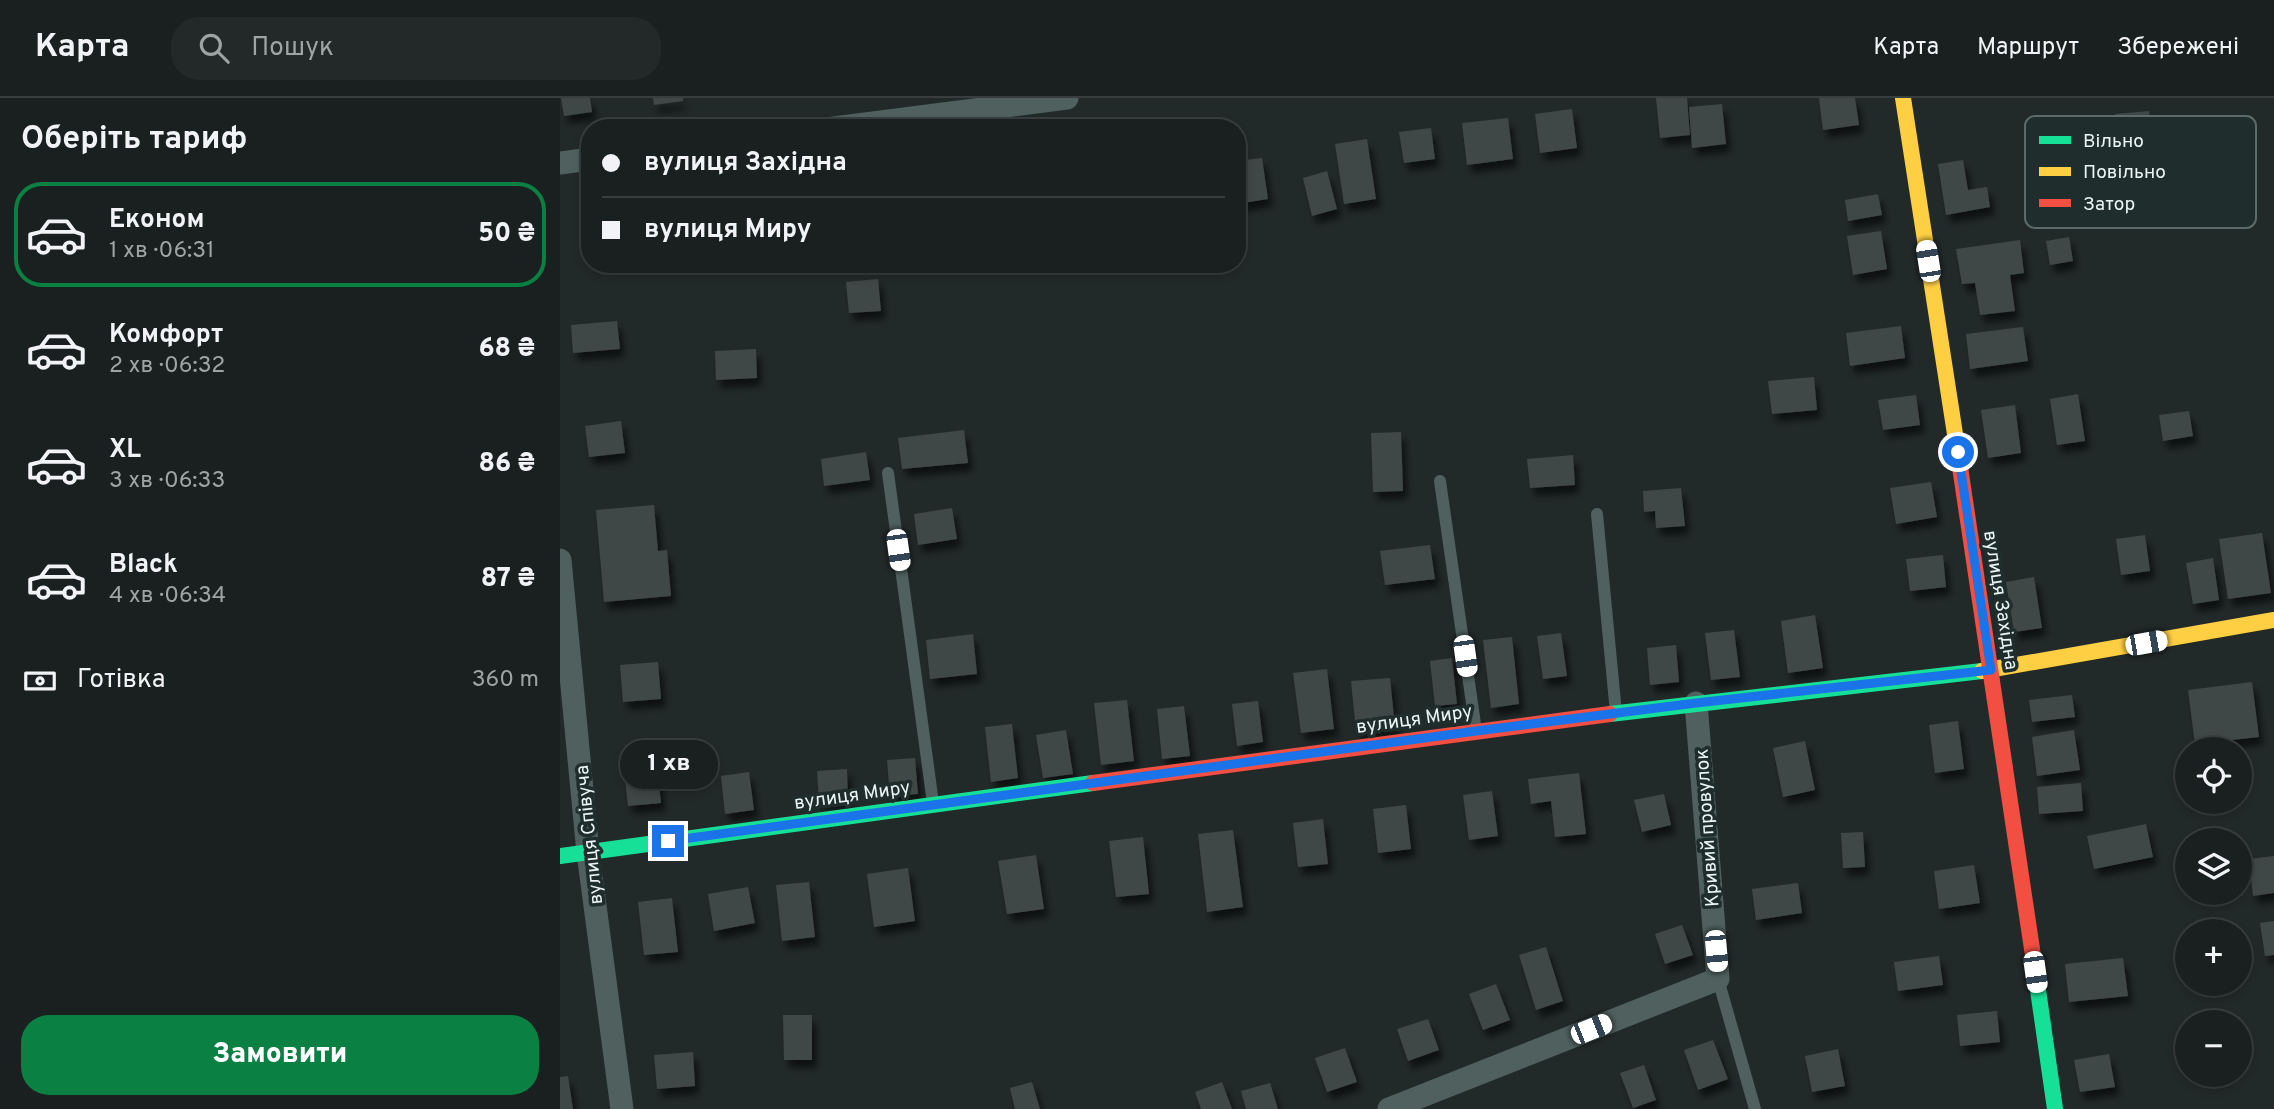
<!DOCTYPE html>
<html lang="uk">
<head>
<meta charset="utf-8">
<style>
  :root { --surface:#1a201f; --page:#232828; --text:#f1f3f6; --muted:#9fa3a4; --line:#383e3d; --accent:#0b8043 }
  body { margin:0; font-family:Overpass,sans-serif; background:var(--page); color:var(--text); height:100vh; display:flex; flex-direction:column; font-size:26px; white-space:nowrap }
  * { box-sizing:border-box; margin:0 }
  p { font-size:23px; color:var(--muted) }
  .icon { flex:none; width:38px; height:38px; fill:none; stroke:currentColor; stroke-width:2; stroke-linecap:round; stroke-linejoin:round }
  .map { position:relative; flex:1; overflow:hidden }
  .side { display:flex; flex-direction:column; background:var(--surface); width:560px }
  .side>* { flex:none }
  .hud { position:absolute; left:21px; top:21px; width:665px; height:154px; border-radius:28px; box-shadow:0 4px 10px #0003,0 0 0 2px var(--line); display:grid; align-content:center; height:154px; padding:0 21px; background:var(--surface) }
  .buttons { position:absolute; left:1615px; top:639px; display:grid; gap:14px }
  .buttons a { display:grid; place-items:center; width:77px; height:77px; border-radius:50%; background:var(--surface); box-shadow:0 4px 10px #0003,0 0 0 2px var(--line); font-size:35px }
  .end { position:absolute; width:32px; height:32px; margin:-16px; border:9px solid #1a73e8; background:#fff; box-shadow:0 0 0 4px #fff }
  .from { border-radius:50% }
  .bubble { position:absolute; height:49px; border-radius:24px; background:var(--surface); box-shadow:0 4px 10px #0003,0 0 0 2px var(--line); font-size:23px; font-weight:800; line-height:49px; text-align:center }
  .car { position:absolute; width:21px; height:42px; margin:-21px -10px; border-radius:9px; box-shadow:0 0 5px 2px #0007; background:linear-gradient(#fff 24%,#345 0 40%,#fff 0 76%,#345 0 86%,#fff 0) }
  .hud b { display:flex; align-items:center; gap:24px; height:66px; font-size:26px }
  .hud b+b { border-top:2px solid var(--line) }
  .hud i { width:18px; height:18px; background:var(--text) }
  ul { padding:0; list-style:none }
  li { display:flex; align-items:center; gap:21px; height:105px; margin:0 14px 10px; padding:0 7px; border:4px solid transparent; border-radius:28px }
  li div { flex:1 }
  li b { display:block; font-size:26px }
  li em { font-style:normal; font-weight:800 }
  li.on { border-color:var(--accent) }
  li>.icon { width:63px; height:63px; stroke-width:1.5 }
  h2 { padding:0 21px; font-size:32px; line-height:84px }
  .pay { display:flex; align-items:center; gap:18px; height:77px; padding:0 21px; font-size:26px }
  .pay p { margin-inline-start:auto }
  .primary-button { display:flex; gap:14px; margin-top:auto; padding:14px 21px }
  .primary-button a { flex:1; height:80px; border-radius:28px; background:var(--accent); color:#fff; font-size:28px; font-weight:800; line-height:80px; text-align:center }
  header { display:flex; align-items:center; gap:42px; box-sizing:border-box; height:98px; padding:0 35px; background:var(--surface); border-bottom:2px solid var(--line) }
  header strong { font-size:33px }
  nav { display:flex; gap:38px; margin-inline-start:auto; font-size:24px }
  .search { width:490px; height:63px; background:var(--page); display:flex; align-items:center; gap:18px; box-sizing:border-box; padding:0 24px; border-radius:28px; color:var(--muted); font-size:26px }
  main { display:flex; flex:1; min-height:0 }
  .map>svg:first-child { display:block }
  .building { fill:#404746; filter:url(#shadow) }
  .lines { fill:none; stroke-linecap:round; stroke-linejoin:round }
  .lane { stroke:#4f605e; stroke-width:12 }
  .street { stroke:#4f605e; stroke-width:23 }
  .fast { stroke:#16e098; stroke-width:16 }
  .slow { stroke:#ffcf43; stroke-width:16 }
  .jam { stroke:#f24e42; stroke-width:16 }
  .route { stroke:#1a73e8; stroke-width:9 }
  .labels { text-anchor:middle; stroke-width:7; stroke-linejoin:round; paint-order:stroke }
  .street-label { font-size:19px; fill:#ebf5f3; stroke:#1f2e2c }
  .key { fill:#1f2e2c; stroke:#5c6a68; stroke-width:2 }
  .key-label { font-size:19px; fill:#ebf5f3 }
</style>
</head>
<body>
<header>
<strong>Карта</strong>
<div class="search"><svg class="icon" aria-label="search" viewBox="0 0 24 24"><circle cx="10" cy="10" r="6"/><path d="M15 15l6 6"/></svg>Пошук</div>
<nav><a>Карта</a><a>Маршрут</a><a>Збережені</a></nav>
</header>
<main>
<section class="side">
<h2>Оберіть тариф</h2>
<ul>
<li class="on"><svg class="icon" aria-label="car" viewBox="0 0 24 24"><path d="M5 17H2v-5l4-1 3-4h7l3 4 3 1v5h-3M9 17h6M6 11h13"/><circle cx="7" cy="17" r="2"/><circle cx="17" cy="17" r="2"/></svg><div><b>Економ</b><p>1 хв · 06:31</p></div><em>50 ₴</em></li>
<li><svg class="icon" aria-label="car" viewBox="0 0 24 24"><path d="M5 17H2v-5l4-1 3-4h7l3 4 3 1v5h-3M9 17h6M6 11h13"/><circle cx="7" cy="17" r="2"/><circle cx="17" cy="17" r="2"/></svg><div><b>Комфорт</b><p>2 хв · 06:32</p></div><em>68 ₴</em></li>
<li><svg class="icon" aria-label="car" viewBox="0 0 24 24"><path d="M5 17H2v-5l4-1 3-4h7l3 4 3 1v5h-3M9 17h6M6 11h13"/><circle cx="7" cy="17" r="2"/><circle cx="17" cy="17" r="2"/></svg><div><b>XL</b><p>3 хв · 06:33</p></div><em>86 ₴</em></li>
<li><svg class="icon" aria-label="car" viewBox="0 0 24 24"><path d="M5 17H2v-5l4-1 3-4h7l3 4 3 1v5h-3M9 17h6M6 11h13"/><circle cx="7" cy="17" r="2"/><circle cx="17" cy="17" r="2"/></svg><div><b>Black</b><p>4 хв · 06:34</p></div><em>87 ₴</em></li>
</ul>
<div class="pay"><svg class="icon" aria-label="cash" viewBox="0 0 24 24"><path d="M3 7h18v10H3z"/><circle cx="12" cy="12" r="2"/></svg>Готівка<p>360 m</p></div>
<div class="primary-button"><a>Замовити</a></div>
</section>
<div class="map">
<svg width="1714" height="1011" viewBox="0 0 1714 1011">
  <defs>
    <filter id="shadow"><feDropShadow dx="4.5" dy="8" stdDeviation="3.5" flood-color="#0009"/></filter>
  </defs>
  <rect width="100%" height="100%" fill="#222a29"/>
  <path class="building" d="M 1,0 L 30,0 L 32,14 L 4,18 Z
    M 93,0 L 123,0 L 123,3 L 94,7 Z
    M 1096,0 L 1127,0 L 1130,37 L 1100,40 Z
    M 1259,0 L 1295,0 L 1299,27 L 1263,32 Z
    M 1162,6 L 1166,46 L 1132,50 L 1129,9 Z
    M 1012,11 L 1017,50 L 980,55 L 975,16 Z
    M 1589,13 L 1596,95 L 1563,98 L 1555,16 Z
    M 948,20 L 953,61 L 907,67 L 902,25 Z
    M 871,30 L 875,61 L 844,65 L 839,34 Z
    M 807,41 L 816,101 L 784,106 L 775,46 Z
    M 702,60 L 708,101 L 677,106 L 677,63 Z
    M 1403,62 L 1408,92 L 1427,89 L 1430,109 L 1386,117 L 1378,66 Z
    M 767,73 L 777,111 L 752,118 L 743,80 Z
    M 1318,96 L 1322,117 L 1288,123 L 1285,102 Z
    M 1321,133 L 1327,171 L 1293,177 L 1287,138 Z
    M 1509,139 L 1513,163 L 1490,167 L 1486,143 Z
    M 1460,142 L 1464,175 L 1450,177 L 1455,213 L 1420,217 L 1415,185 L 1402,186 L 1396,151 Z
    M 318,181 L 321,213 L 289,215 L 286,184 Z
    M 57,223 L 60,251 L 13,255 L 11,227 Z
    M 1341,228 L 1345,260 L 1290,268 L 1286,235 Z
    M 1463,229 L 1468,263 L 1410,271 L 1406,236 Z
    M 196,251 L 197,280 L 156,282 L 155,253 Z
    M 1254,279 L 1257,312 L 1212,316 L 1208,283 Z
    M 1518,296 L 1525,343 L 1497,347 L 1490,301 Z
    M 1356,297 L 1360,327 L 1323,332 L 1318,302 Z
    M 1455,307 L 1461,355 L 1428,360 L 1421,312 Z
    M 1629,313 L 1633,338 L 1603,343 L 1599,317 Z
    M 61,323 L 65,355 L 29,359 L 25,328 Z
    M 404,332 L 408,365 L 342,371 L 338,340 Z
    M 841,334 L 843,393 L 813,394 L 811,335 Z
    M 306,354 L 310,382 L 264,388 L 261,361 Z
    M 1013,357 L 1015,387 L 970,390 L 967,361 Z
    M 1371,384 L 1377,419 L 1336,426 L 1330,390 Z
    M 1121,390 L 1125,428 L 1096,430 L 1095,413 L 1084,414 L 1083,393 Z
    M 94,407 L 98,453 L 107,452 L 111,498 L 44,504 L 36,412 Z
    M 392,410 L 397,441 L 358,447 L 354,416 Z
    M 1702,435 L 1711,495 L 1668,501 L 1659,441 Z
    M 1585,437 L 1590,473 L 1561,477 L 1556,441 Z
    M 870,447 L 875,481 L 825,487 L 820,453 Z
    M 1383,457 L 1386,489 L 1350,493 L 1346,461 Z
    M 1653,460 L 1659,502 L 1633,506 L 1626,465 Z
    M 1474,479 L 1482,530 L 1454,534 L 1446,484 Z
    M 1255,517 L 1263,570 L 1228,575 L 1221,523 Z
    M 1174,532 L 1180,579 L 1151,582 L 1145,535 Z
    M 1001,535 L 1007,578 L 983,581 L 977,538 Z
    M 413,536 L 417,576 L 370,581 L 366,542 Z
    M 952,539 L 959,606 L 931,610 L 923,542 Z
    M 1116,547 L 1119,584 L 1090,587 L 1087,550 Z
    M 892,560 L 897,606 L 875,608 L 870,563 Z
    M 98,564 L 101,601 L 63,604 L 60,567 Z
    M 767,571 L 774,631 L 741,635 L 733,575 Z
    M 830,580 L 835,629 L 796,633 L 791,583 Z
    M 1692,584 L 1699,639 L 1635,646 L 1628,592 Z
    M 1512,597 L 1515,619 L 1472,624 L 1469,602 Z
    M 567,602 L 574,663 L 541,667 L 534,605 Z
    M 698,603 L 703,644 L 677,648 L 672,606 Z
    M 624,608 L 630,658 L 602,661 L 597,611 Z
    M 1398,623 L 1404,671 L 1375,675 L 1369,627 Z
    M 452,626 L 458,680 L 431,684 L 425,629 Z
    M 506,632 L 513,676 L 483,680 L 476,637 Z
    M 1514,632 L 1520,672 L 1477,678 L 1472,639 Z
    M 1245,643 L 1255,692 L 1223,699 L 1213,650 Z
    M 355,660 L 358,696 L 330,698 L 327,662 Z
    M 97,669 L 101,705 L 68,708 L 64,672 Z
    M 287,671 L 288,703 L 259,704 L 257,673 Z
    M 189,674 L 194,712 L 165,716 L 161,678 Z
    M 1019,675 L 1026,736 L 995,739 L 991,703 L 971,706 L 968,681 Z
    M 1521,685 L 1523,713 L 1479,716 L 1477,689 Z
    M 932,693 L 938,738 L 909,742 L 903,697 Z
    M 1104,696 L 1111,727 L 1082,734 L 1074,702 Z
    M 846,707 L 851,751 L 818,755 L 813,711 Z
    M 763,721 L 768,766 L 738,769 L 733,725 Z
    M 1586,726 L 1593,759 L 1534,771 L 1527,738 Z
    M 673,732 L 683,809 L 647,814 L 638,736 Z
    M 1303,734 L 1305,769 L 1283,770 L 1281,735 Z
    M 583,739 L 589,796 L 556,799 L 549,743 Z
    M 476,757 L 484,811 L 447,816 L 438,763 Z
    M 1714,758 L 1714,795 L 1693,798 L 1689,761 Z
    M 1414,767 L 1420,805 L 1379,811 L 1374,773 Z
    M 348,770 L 355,823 L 314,829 L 307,776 Z
    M 249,784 L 255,839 L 222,843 L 216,787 Z
    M 1238,785 L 1242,815 L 1196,822 L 1192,791 Z
    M 188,789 L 195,825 L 154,833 L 148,796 Z
    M 112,800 L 118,854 L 84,857 L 78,804 Z
    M 1714,823 L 1714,857 L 1705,858 L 1700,825 Z
    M 1122,827 L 1133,857 L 1105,866 L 1095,836 Z
    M 986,849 L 1003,903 L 976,912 L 959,857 Z
    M 1379,858 L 1383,887 L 1338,893 L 1334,864 Z
    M 1563,860 L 1568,898 L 1509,904 L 1505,866 Z
    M 936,886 L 950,922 L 923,932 L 909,896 Z
    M 1437,913 L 1440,944 L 1400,948 L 1397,917 Z
    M 223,917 L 252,917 L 252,962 L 224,962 Z
    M 868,921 L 879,952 L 848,963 L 837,931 Z
    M 1153,942 L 1168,981 L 1138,992 L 1124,952 Z
    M 785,950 L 797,984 L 767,994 L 755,960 Z
    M 1278,951 L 1285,988 L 1252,994 L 1245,958 Z
    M 133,954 L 135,988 L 97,991 L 94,957 Z
    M 1549,956 L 1555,989 L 1520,994 L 1514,962 Z
    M 1084,967 L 1096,1002 L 1073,1010 L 1060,975 Z
    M 8,978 L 13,1011 L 0,1011 L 0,979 Z
    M 472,984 L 480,1011 L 455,1011 L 450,990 Z
    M 662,984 L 672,1011 L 641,1011 L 635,994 Z
    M 710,985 L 718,1011 L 686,1011 L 681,993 Z"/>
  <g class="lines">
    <path class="lane" d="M 328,375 L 373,705
      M 880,383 L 916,633
      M 1037,416 L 1056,615
      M 1158,881 L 1195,1011"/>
    <path class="street" d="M 274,30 L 507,0
      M 0,65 L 30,61
      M 0,462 L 28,755 L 62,1011
      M 829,1011 L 1158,881 L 1136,605"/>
    <path class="fast" d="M 1050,616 L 1422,573
      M 0,758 L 533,685
      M 1475,871 L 1495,1011"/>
    <path class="slow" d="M 1343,0 L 1397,349
      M 1422,573 L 1714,522"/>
    <path class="jam" d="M 1397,349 L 1475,871
      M 533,685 L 1050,616"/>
  </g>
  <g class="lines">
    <path class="route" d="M 108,743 L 916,633 L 1136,605 L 1431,572 L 1398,354"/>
  </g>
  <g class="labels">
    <g class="street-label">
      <text transform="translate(1442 502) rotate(81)" y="7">вулиця Західна</text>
      <text transform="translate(854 620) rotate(-8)" y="7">вулиця Миру</text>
      <text transform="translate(292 696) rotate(-8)" y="7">вулиця Миру</text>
      <text transform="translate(1146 730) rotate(-94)" y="7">Кривий провулок</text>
      <text transform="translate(28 737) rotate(-96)" y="7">вулиця Співуча</text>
    </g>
  </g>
  <rect x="1465" y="18" width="231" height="112" rx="10" class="key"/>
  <rect x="1479" y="38" width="32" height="8" fill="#16e098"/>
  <rect x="1479" y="69" width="32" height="9" fill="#ffcf43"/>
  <rect x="1479" y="101" width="32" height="8" fill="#f24e42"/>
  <g class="key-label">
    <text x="1523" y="49">Вільно</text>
    <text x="1523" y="80">Повільно</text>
    <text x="1523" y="112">Затор</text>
  </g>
</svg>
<div class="buttons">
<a><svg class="icon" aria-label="locate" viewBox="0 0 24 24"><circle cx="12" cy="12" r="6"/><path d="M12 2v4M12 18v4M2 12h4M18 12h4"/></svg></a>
<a><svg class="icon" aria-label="layers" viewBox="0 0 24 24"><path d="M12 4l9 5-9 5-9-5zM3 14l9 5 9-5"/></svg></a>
<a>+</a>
<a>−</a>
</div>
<i class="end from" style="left:1398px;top:354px"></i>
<i class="end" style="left:108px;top:743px"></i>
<div class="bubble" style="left:60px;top:642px;width:98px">1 хв</div>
<i class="car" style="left:1368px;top:163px;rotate:351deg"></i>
<i class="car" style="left:338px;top:452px;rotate:172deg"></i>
<i class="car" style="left:1586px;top:545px;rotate:80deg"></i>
<i class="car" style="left:905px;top:558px;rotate:172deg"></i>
<i class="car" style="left:1156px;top:853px;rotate:175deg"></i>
<i class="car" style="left:1475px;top:874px;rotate:172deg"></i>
<i class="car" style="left:1031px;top:931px;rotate:68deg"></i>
<div class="hud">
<b><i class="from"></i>вулиця Західна</b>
<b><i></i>вулиця Миру</b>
</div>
</div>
</main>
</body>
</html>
